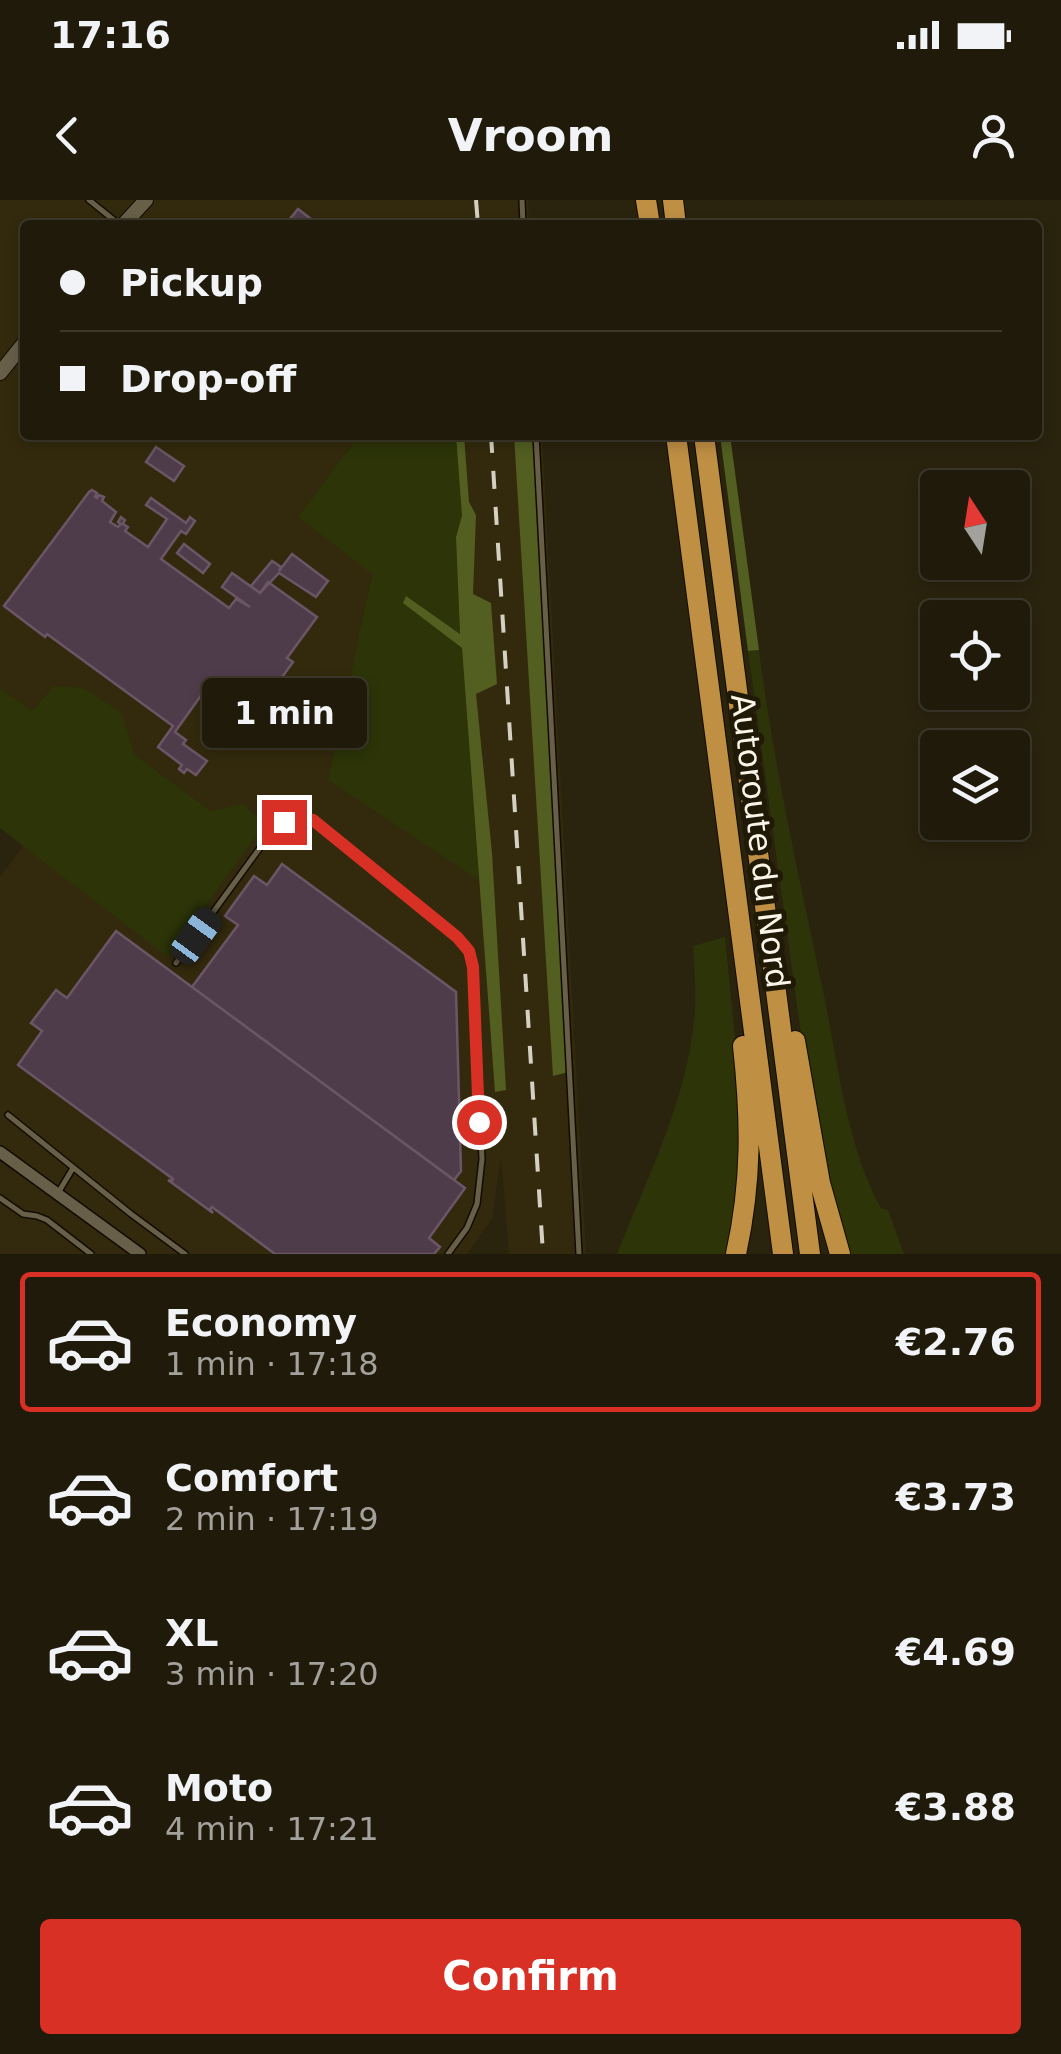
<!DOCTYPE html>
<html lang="en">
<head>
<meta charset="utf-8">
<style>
  :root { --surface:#201a0a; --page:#2d2718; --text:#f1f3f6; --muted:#a2a19c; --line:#3d382b; --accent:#d93025 }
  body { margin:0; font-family:"DejaVu Sans",sans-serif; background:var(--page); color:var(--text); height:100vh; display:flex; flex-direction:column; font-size:38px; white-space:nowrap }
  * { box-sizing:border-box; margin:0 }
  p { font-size:32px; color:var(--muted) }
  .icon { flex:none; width:55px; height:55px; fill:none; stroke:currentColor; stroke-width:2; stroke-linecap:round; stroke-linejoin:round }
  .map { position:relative; height:1054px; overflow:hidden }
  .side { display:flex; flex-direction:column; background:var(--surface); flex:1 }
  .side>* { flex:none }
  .banner { position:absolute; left:20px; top:20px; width:1022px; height:220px; border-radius:10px; box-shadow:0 5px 15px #0003,0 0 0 2px var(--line); display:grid; align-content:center; height:220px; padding:0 40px; background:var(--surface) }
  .needle { width:65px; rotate:348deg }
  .fabs { position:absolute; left:920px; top:270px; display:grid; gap:20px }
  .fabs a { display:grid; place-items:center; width:110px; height:110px; border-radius:10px; background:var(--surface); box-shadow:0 5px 15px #0003,0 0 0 2px var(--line); font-size:50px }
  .end { position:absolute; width:45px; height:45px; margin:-22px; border:12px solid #d93025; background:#fff; box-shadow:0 0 0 5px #fff }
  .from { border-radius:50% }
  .bubble { position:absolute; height:70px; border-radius:10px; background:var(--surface); box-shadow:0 5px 15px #0003,0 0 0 2px var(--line); font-size:32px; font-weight:700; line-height:70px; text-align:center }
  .car { position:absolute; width:30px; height:60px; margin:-30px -15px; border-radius:12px; box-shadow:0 0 8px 2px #0007; background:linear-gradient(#222 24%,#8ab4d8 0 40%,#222 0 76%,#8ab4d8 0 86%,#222 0) }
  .banner b { display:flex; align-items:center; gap:35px; height:95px; font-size:38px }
  .banner b+b { border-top:2px solid var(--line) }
  .banner i { width:25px; height:25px; background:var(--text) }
  ul { padding:18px 0 0; list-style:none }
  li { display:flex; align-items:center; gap:30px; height:140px; margin:0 20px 15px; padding:0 20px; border:5px solid transparent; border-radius:10px }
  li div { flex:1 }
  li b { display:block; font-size:38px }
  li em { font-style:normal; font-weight:700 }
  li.active { border-color:var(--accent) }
  li>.icon { width:90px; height:90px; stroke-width:1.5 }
  .cta { display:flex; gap:20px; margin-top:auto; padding:20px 40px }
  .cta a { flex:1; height:115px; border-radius:10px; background:var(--accent); color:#fff; font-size:40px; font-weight:700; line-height:115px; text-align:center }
  .status { display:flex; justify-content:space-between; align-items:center; height:70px; padding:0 50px; background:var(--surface); direction:ltr }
  .status svg { height:28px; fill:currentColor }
  header { display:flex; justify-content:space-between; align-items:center; height:130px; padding:0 40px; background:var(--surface); font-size:45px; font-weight:700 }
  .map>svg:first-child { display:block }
  .built { fill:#332a0d }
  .green { fill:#2c3408 }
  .forest { fill:#525f20 }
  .building { fill:#4f3c4b; stroke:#6a5666; stroke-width:2.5 }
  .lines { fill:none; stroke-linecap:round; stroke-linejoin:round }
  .service-casing { stroke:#120c00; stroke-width:8 }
  .minor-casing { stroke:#120c00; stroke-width:14 }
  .tertiary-casing { stroke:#120c00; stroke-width:16 }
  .motorway-casing { stroke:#120c00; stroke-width:22 }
  .service { stroke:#675f48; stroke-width:5 }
  .minor { stroke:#675f48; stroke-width:11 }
  .tertiary { stroke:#675f48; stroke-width:14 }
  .motorway { stroke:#bf8f44; stroke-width:20 }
  .rail { stroke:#d5d1c2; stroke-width:4; stroke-dasharray:18 18; stroke-linecap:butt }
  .route { stroke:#d93025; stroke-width:12 }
  .labels { text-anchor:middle; stroke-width:10; stroke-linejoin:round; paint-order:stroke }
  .street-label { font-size:32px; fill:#f9f5e8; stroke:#201905 }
</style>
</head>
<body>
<div class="status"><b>17:16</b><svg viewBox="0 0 49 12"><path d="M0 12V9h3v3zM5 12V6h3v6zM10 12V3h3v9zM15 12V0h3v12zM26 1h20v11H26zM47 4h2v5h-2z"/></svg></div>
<header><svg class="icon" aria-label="back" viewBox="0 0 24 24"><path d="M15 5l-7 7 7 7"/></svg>Vroom<svg class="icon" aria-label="person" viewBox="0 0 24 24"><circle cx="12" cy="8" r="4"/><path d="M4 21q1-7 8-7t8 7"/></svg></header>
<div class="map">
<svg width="1061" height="1054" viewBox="0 0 1061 1054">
  <rect width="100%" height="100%" fill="#2a230e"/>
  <path class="built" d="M 0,0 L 528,0 L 529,25 L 25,25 L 25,235 L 359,235 L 298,317 L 372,373 L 328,580 L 479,679 L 446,235 L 542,235 L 586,1054 L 509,1054 L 501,957 L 492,1019 L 467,1054 L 0,1054 L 0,677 L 24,645 L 168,756 L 242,605 L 211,611 L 134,554 L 121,513 L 32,511 L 0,488 Z"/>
  <path class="green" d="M 359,235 L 456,235 L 462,317 L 456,337 L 460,435 L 407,397 L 462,448 L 479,680 L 328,580 L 372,374 L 298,317 Z
    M 759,450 C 774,567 800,681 824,795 C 838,864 847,947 881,1008 L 888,1010 L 904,1054 L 847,1054 L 820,949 L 800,827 L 748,451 Z
    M 54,486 L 83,488 L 122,513 L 134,554 L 211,611 L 242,604 L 265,624 L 168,757 L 0,628 L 0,488 L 32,511 Z
    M 725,737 L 745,937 L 728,1054 L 617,1054 C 648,976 690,894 695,808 C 696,788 694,766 693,746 Z"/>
  <path class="forest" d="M 456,235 L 464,235 L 469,302 L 476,315 L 473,394 L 491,403 L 497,484 L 476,494 L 492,653 L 506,890 L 495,892 L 462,448 L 403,403 L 406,396 L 460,434 L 456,337 L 462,316 Z
    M 514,235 L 535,235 L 569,872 L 553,876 Z
    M 720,235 L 730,235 L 759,450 L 748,451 Z"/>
  <path class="building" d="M 298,9 L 319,25 L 285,25 Z
    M 156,247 L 184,266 L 174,281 L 146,262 Z
    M 92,290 L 97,293 L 95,297 L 97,298 L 99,295 L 104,297 L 102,301 L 116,312 L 110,322 L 118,327 L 121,324 L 118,322 L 121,317 L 125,320 L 123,324 L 128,327 L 125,331 L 148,347 L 167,319 L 146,305 L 151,298 L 186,323 L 190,317 L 195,321 L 186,334 L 181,331 L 161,359 L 229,408 L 236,399 L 250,407 L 222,387 L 232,373 L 260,393 L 268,382 L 317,417 L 287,458 L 293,462 L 269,495 L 263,491 L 251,507 L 223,487 L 212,501 L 202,494 L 175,532 L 186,540 L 183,544 L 207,561 L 196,575 L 187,569 L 184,573 L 179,569 L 182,565 L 158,547 L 173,526 L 47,434 L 45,437 L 4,406 L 89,292 Z
    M 184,344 L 210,364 L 203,373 L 177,353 Z
    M 292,354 L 328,381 L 316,397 L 279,373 L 260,393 L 251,386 L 272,361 L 281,367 L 279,371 Z
    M 282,664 L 456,792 L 461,971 L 454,980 L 192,787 L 238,725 L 225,716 L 254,676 L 267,685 Z
    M 116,731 L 465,988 L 429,1038 L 440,1047 L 434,1054 L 275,1054 L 212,1007 L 210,1009 L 213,1013 L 168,980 L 172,981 L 173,979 L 18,865 L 42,831 L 31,823 L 56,790 L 67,798 Z"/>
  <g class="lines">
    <defs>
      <path id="service" d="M 89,0 L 120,25
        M 522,0 L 523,25
        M 536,235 L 579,1054
        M 176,763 L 273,630 C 287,621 297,616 313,620 L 457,737 L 469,751 L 473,767 L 482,959 L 477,1004 L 467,1028 L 448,1054
        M 8,915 L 131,1014 L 185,1054
        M 58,993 L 73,968
        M 0,998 L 23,1014 L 37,1016 L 47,1020 L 91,1054"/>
      <path id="minor" d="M 0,952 L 140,1054"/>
      <path id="tertiary" d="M 123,25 L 146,0
        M 0,173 L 25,142"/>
      <path id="motorway" d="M 646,0 L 650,25
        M 673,0 L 676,25
        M 676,235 L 783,1054
        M 704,235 L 810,1054
        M 795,841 L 820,983 L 840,1054
        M 736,1054 C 752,981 751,920 743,846"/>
    </defs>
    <use href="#service" class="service-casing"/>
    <use href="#minor" class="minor-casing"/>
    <use href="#tertiary" class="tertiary-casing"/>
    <use href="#motorway" class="motorway-casing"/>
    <use href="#service" class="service"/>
    <use href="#minor" class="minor"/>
    <use href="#tertiary" class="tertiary"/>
    <use href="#motorway" class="motorway"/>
    <path class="rail" d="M 476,0 L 478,25
      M 491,235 L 543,1054"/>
  </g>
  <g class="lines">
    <path class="route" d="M 284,622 L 302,618 L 313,620 L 457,737 L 469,751 L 473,767 L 479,922"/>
  </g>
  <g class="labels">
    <g class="street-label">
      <text transform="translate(760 641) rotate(83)" y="11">Autoroute du Nord</text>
    </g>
  </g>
</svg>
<div class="fabs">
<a><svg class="needle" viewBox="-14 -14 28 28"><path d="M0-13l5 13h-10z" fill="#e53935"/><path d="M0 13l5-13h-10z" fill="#a2a19c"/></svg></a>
<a><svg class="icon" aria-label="locate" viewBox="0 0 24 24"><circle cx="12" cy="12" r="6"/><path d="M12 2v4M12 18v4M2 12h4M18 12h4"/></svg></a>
<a><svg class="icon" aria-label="layers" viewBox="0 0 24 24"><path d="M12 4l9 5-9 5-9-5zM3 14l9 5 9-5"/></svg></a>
</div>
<i class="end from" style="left:479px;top:922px"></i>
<i class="end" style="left:284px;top:622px"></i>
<div class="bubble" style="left:202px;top:478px;width:165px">1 min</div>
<i class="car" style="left:196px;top:736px;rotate:36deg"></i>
<div class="banner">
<b><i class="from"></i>Pickup</b>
<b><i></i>Drop-off</b>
</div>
</div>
<section class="side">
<ul>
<li class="active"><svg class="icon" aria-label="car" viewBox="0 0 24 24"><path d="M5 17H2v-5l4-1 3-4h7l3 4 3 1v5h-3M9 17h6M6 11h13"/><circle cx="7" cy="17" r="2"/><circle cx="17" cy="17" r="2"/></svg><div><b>Economy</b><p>1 min · 17:18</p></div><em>€2.76</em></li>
<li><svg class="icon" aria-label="car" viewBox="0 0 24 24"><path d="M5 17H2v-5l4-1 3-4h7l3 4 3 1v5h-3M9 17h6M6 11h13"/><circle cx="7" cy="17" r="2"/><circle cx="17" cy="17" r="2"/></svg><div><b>Comfort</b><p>2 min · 17:19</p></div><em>€3.73</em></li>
<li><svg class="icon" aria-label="car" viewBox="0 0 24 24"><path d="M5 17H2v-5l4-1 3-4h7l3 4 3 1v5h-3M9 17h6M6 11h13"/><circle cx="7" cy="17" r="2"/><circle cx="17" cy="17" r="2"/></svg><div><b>XL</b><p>3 min · 17:20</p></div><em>€4.69</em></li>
<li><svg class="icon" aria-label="car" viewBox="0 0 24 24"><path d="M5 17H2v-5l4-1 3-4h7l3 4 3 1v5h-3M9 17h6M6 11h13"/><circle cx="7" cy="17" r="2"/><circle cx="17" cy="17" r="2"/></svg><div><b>Moto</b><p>4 min · 17:21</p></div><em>€3.88</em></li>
</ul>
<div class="cta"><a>Confirm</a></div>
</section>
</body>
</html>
